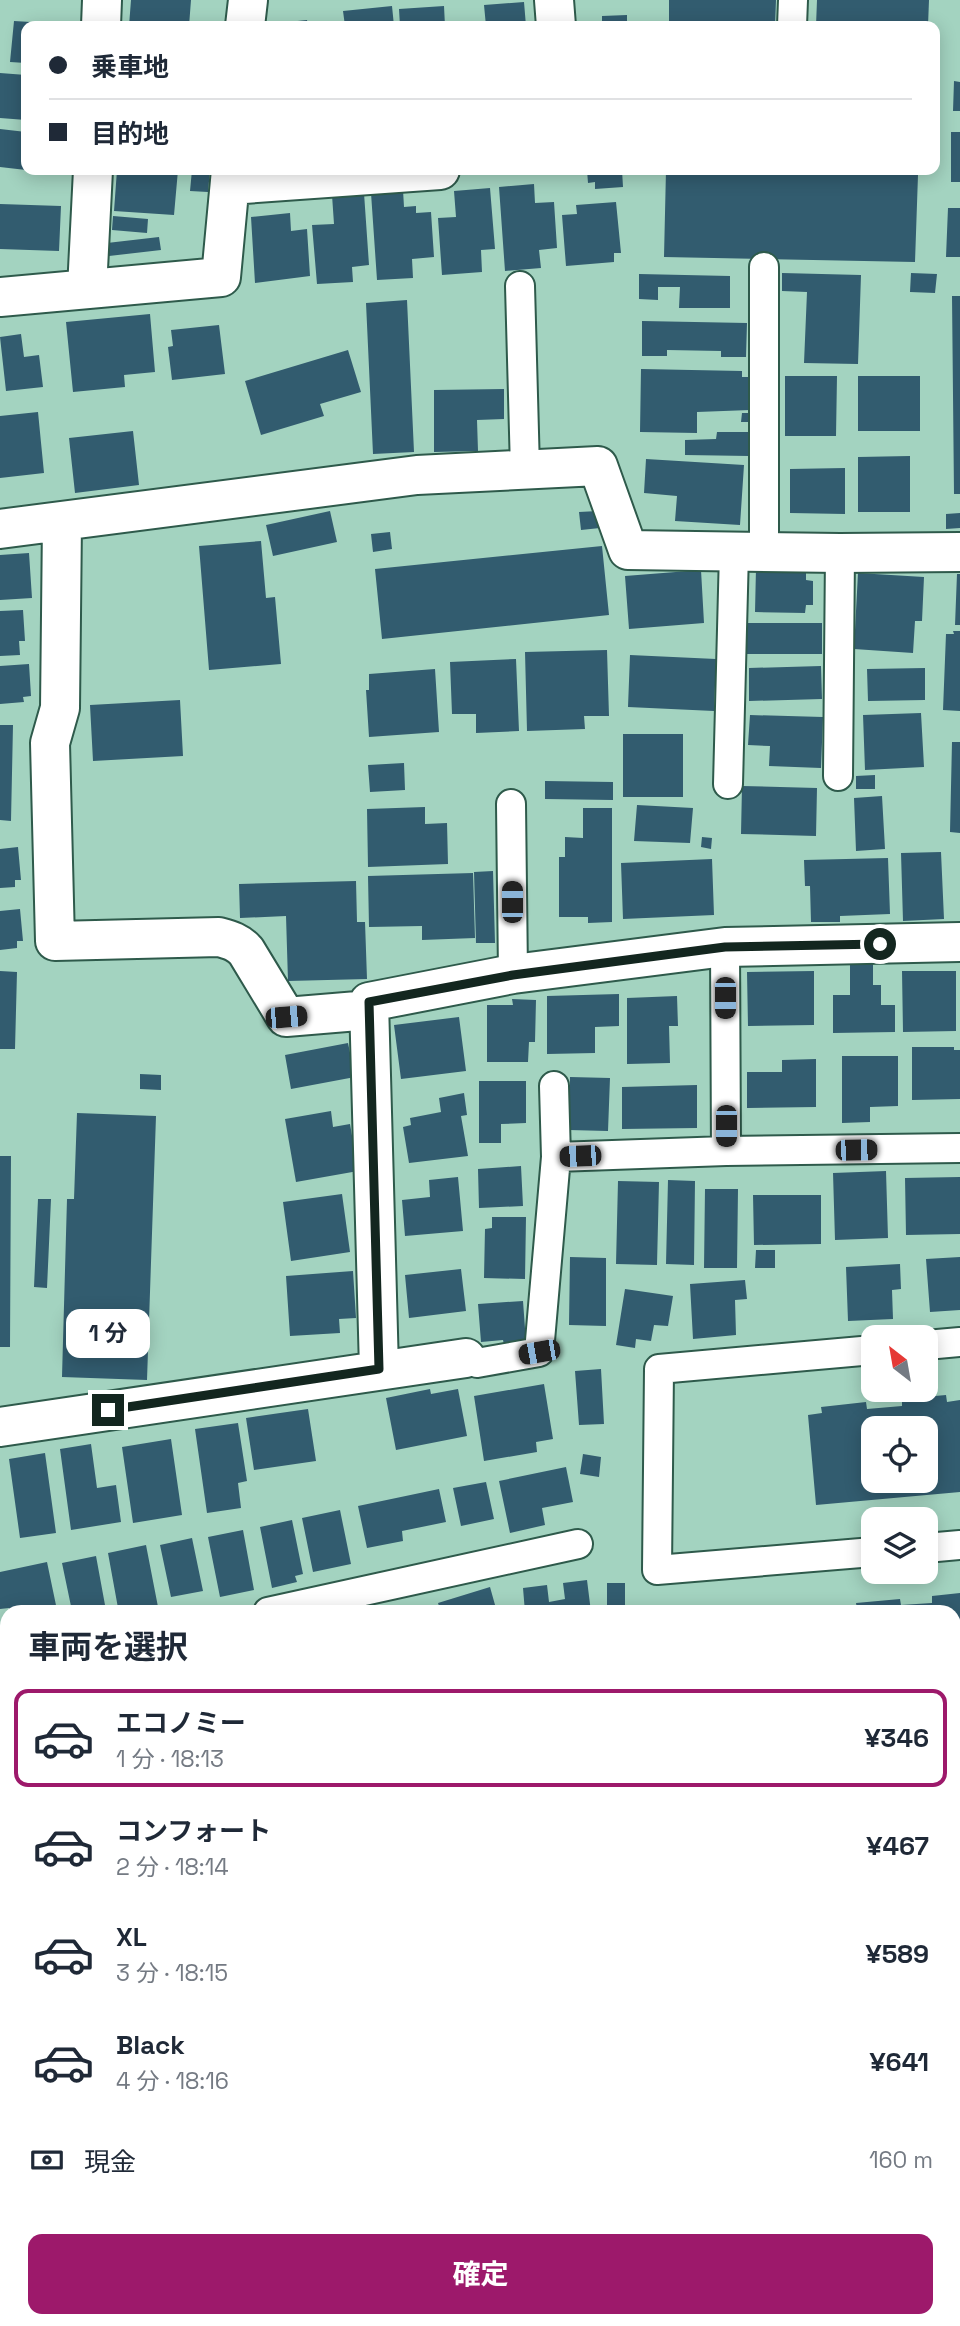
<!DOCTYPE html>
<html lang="ja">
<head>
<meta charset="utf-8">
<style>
  :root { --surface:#fff; --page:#f6f6f7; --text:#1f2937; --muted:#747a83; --line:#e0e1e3; --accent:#9d196b }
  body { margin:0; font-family:"Space Grotesk","Noto Sans JP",sans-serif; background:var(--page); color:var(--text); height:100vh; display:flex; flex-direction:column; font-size:26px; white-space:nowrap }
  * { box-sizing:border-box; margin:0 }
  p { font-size:23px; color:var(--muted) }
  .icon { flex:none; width:38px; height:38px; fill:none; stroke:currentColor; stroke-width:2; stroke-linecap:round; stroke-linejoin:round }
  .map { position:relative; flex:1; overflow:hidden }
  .sheet { position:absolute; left:0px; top:1605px; width:961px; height:723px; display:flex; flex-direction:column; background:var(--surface); border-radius:21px 21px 0 0; box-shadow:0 4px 18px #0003 }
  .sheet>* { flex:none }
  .banner { position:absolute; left:21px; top:21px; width:919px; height:154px; border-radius:14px; box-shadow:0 4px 18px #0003; display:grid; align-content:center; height:154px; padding:0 28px; background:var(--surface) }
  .needle { width:46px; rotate:329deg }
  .tools { position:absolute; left:861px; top:1325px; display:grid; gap:14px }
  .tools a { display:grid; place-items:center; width:77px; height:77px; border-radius:14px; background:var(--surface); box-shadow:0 4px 18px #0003; font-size:35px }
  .end { position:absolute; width:32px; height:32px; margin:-16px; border:9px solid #13261f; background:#fff; box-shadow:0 0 0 4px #fff }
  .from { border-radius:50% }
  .bubble { position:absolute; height:49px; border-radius:14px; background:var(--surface); box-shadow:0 4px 18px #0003; font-size:23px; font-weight:700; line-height:49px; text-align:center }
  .car { position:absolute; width:21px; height:42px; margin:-21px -10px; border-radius:9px; box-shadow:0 0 5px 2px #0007; background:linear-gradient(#222 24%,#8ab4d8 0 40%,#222 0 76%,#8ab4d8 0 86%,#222 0) }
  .banner b { display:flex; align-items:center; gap:24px; height:66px; font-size:26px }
  .banner b+b { border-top:2px solid var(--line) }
  .banner i { width:18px; height:18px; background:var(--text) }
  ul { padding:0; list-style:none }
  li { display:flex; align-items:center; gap:21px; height:98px; margin:0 14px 10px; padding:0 14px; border:4px solid transparent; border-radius:14px }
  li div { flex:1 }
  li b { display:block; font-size:26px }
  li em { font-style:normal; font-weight:700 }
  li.active { border-color:var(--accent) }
  li>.icon { width:63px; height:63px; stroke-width:1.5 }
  h2 { padding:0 28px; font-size:32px; line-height:84px }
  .pay { display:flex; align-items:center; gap:18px; height:77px; padding:0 28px; font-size:26px }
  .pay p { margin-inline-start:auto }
  .primary-button { display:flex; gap:14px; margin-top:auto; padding:14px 28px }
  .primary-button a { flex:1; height:80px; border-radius:14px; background:var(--accent); color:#fff; font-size:28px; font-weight:700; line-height:80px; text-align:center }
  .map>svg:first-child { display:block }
  .green { fill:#afae42 }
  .building { fill:#325c6f; fill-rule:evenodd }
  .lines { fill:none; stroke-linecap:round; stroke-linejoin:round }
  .service-casing { stroke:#2e5a4b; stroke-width:32 }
  .minor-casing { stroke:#2e5a4b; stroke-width:42 }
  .service { stroke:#fff; stroke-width:28 }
  .minor { stroke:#fff; stroke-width:38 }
  .route { stroke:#13261f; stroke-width:9 }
</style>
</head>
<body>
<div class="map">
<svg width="960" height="2326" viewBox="0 0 960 2326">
  <rect width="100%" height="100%" fill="#a3d3c0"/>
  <path class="green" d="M 960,1720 L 960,2326 L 571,2326 L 571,2321 L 954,2320 L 954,1721 Z"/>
  <path class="building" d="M 131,0 L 191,0 L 189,26 L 129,26 Z
    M 669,0 L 776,0 L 775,26 L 669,26 Z
    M 817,0 L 929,0 L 928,26 L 816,26 Z
    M 524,2 L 526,26 L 486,26 L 484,5 Z
    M 392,6 L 394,26 L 345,26 L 343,11 Z
    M 444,6 L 445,26 L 400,26 L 399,9 Z
    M 627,15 L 627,26 L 602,26 L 602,16 Z
    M 307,20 L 308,26 L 269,26 L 269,24 Z
    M 14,21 L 64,24 L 64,26 L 26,26 L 26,63 L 10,62 Z
    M 0,73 L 26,75 L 26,120 L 0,118 Z
    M 954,81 L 960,82 L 960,111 L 953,111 Z
    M 0,129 L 26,132 L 26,170 L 0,167 Z
    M 951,132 L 960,132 L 960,182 L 951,182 Z
    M 117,170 L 178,170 L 174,215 L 114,211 Z
    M 192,170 L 210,170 L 208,192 L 190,191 Z
    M 587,170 L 622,170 L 623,187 L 595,189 L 595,182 L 588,183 Z
    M 666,170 L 918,175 L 915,262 L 664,257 Z
    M 534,184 L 535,203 L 554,202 L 557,248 L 539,250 L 541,268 L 505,271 L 499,187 Z
    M 490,188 L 495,249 L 481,250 L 482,272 L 442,275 L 438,218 L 456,217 L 454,191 Z
    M 403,190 L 404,207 L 416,206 L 416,213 L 431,212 L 434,257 L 412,259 L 413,278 L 377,280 L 371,193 Z
    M 364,193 L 369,265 L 352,267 L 353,282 L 317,284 L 312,225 L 334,224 L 332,195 Z
    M 616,202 L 621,253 L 614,253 L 614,262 L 566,266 L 562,215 L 577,214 L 576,205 Z
    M 0,204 L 61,206 L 59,251 L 0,249 Z
    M 948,208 L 960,208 L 960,257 L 946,257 Z
    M 290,213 L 291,231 L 307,229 L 310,276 L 255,283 L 251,217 Z
    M 113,216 L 148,219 L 147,233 L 112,230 Z
    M 159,237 L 161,250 L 109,256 L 107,243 Z
    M 782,273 L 861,275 L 858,364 L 804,363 L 807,292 L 782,291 Z
    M 911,273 L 937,274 L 935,293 L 910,292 Z
    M 639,274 L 730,276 L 730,308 L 679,308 L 680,287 L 658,287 L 658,300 L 639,299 Z
    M 952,296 L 960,296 L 960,494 L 954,494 Z
    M 407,300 L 414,452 L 373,454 L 366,303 Z
    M 150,314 L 155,372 L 124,375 L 125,387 L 73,392 L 66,322 Z
    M 642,321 L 747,323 L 746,357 L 721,357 L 721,351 L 667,350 L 667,356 L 642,356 Z
    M 219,325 L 225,374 L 172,380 L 168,347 L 173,346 L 171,330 Z
    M 21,334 L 24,357 L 39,355 L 43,387 L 6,391 L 0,337 Z
    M 348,350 L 361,392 L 320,404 L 324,416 L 261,435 L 245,381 Z
    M 641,369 L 742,371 L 742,377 L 751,377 L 750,410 L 697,412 L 697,433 L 640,432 Z
    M 785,376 L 837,376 L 836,436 L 785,436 Z
    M 858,376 L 920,376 L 920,431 L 858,431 Z
    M 504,389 L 504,419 L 477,420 L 478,451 L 434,452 L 434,390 Z
    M 38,412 L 44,473 L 0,478 L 0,416 Z
    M 742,413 L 751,413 L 750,422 L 741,422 Z
    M 133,431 L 139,485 L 75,493 L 69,438 Z
    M 717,432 L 750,432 L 749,456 L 685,455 L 685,440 L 716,439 Z
    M 910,456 L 910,512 L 858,512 L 858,457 Z
    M 646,459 L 744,465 L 740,525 L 675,521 L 677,496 L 644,493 Z
    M 845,468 L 845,514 L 790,513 L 790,469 Z
    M 330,511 L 337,542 L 273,556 L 266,525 Z
    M 598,511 L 600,528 L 581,530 L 579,512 Z
    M 960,513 L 960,528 L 946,529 L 946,514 Z
    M 390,532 L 392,549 L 373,552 L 371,534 Z
    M 261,541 L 266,598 L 275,597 L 281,664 L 209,670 L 199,546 Z
    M 602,546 L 609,615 L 382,639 L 375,569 Z
    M 29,553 L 32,598 L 0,600 L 0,555 Z
    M 756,568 L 806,568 L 806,580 L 813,581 L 813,605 L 806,605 L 805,613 L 755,612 Z
    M 701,570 L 704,623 L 629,629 L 625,576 Z
    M 858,573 L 924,577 L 922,621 L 915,621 L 913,653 L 854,649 Z
    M 957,574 L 960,574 L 960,625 L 955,625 Z
    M 23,610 L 25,641 L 19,641 L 20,655 L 0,656 L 0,611 Z
    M 746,623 L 822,623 L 822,654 L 746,654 Z
    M 953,631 L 960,631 L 960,711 L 943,710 L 946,634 L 954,634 Z
    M 607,650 L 609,716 L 584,716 L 585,729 L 527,731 L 525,652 Z
    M 630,655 L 716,659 L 714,711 L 628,707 Z
    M 516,659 L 519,731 L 476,733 L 476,714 L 452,714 L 450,662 Z
    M 29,664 L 31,696 L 23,697 L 24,702 L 0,704 L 0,666 Z
    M 821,666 L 822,699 L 749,701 L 749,668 Z
    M 925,668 L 925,700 L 868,701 L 867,669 Z
    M 435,669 L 439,732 L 369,737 L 366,690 L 369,690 L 369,674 Z
    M 180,700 L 183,756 L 93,761 L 90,705 Z
    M 921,713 L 924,767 L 865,770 L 863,715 Z
    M 750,715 L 823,717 L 821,768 L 769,766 L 770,746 L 748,745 Z
    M 0,725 L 13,725 L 11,821 L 0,820 Z
    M 623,734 L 683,734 L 683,797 L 623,797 Z
    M 952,742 L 960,742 L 960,833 L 950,832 Z
    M 404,763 L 405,790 L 370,792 L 368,765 Z
    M 875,775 L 875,789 L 856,789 L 856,776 Z
    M 545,781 L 613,782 L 613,800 L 545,799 Z
    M 742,786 L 817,788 L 816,836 L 741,834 Z
    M 882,796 L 885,849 L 856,851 L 854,798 Z
    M 637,805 L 693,808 L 690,843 L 634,841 Z
    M 425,807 L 425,824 L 447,823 L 448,864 L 368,867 L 367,809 Z
    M 583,808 L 612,808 L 612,922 L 588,923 L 588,917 L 559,917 L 559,857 L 565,857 L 565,837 L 583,838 Z
    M 702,837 L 712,838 L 711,849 L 701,847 Z
    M 18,847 L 21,880 L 15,880 L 15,887 L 0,888 L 0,849 Z
    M 941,852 L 944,919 L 903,921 L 901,853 Z
    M 888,858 L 890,914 L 840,916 L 840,922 L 811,922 L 810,886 L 805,886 L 804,860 Z
    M 712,859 L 714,915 L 623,919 L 621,863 Z
    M 493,871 L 495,943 L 476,943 L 474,872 Z
    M 473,873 L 475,938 L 422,940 L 422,926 L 369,927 L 368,876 Z
    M 356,881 L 357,922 L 365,922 L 367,979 L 288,981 L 286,916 L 240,918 L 239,884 Z
    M 20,909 L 23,941 L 17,941 L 17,948 L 0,950 L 0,911 Z
    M 850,963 L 873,963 L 873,985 L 881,985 L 881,1005 L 895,1005 L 895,1032 L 833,1033 L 833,995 L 850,995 Z
    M 0,971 L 17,972 L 15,1049 L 0,1049 Z
    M 814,971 L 814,1025 L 748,1026 L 747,972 Z
    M 902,971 L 956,971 L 956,1031 L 903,1032 Z
    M 619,994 L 619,1026 L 595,1027 L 595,1053 L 547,1054 L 547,996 Z
    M 677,996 L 678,1026 L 669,1026 L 670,1063 L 627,1064 L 627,998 Z
    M 512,999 L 536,1000 L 535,1042 L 529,1042 L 528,1062 L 487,1062 L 487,1005 L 513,1005 Z
    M 459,1017 L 466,1071 L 401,1079 L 394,1025 Z
    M 348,1043 L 355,1077 L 291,1089 L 285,1055 Z
    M 912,1047 L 954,1047 L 954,1050 L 960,1050 L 960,1099 L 912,1100 Z
    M 842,1056 L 898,1056 L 898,1106 L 870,1107 L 870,1122 L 842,1123 Z
    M 816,1059 L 816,1107 L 747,1108 L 747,1072 L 782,1072 L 782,1060 Z
    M 140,1074 L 161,1075 L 161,1090 L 140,1089 Z
    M 570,1077 L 610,1078 L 608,1131 L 569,1130 Z
    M 479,1081 L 526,1081 L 526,1123 L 501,1124 L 501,1143 L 479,1143 Z
    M 697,1085 L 697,1128 L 622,1129 L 622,1087 Z
    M 464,1093 L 467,1115 L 461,1116 L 468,1156 L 409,1163 L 403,1127 L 411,1125 L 410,1118 L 441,1112 L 439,1098 Z
    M 331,1111 L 333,1127 L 350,1124 L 358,1171 L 296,1182 L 285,1119 Z
    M 77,1113 L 156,1116 L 147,1380 L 62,1377 L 67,1199 L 74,1199 Z
    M 0,1156 L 11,1156 L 10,1347 L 0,1347 Z
    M 521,1166 L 523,1206 L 479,1208 L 478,1169 Z
    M 886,1171 L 888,1238 L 835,1240 L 833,1173 Z
    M 458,1177 L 463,1231 L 405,1236 L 402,1200 L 430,1197 L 429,1180 Z
    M 960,1177 L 960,1234 L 906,1235 L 905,1178 Z
    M 668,1180 L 695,1181 L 694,1265 L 666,1264 Z
    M 618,1181 L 659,1182 L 657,1265 L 616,1264 Z
    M 705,1189 L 738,1189 L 737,1268 L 704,1268 Z
    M 342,1194 L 350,1252 L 291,1261 L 283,1202 Z
    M 753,1195 L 821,1195 L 821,1244 L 754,1245 Z
    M 38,1199 L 51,1199 L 47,1288 L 34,1287 Z
    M 492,1217 L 526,1217 L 525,1279 L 484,1278 L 485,1229 L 492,1228 Z
    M 756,1250 L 775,1250 L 775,1268 L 755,1268 Z
    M 570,1257 L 606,1258 L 606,1326 L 569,1325 Z
    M 960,1257 L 960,1310 L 930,1312 L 926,1259 Z
    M 900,1264 L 901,1289 L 892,1290 L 893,1319 L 848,1321 L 846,1267 Z
    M 461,1269 L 466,1311 L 409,1318 L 405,1275 Z
    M 353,1271 L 356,1318 L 339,1319 L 340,1333 L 290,1336 L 286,1276 Z
    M 745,1280 L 747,1299 L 735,1300 L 736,1335 L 693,1339 L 690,1284 Z
    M 625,1289 L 673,1296 L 668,1326 L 654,1325 L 651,1341 L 636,1339 L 635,1348 L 616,1345 Z
    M 523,1301 L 526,1342 L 504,1345 L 503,1340 L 481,1342 L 478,1304 Z
    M 601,1369 L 604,1424 L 579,1425 L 575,1371 Z
    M 544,1384 L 553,1439 L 536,1442 L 537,1452 L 484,1461 L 474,1396 Z
    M 430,1389 L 431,1394 L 458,1389 L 467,1436 L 396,1450 L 386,1398 Z
    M 946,1395 L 947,1402 L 960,1400 L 960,1492 L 816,1505 L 808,1415 L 822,1413 L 821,1407 L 866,1402 L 867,1409 L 902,1406 L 902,1399 ZM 873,1428 L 926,1428 L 926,1480 L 873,1480 Z
    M 308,1409 L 316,1461 L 254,1470 L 246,1418 Z
    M 238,1423 L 247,1481 L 238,1483 L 241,1508 L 207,1513 L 195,1429 Z
    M 171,1439 L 182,1515 L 133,1523 L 122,1447 Z
    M 91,1444 L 97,1488 L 116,1485 L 121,1522 L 71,1530 L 60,1449 Z
    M 45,1453 L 56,1533 L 20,1538 L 9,1459 Z
    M 583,1454 L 601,1457 L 599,1477 L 580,1474 Z
    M 566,1467 L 573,1502 L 542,1508 L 545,1525 L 510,1533 L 499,1481 Z
    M 486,1482 L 494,1519 L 461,1526 L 453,1488 Z
    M 439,1489 L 446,1522 L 402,1531 L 403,1541 L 367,1548 L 358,1506 Z
    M 340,1510 L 351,1564 L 313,1572 L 302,1518 Z
    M 292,1520 L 303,1574 L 295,1576 L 297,1582 L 272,1588 L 260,1527 Z
    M 243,1530 L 254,1590 L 220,1597 L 208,1537 Z
    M 192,1538 L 203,1591 L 171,1597 L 160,1545 Z
    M 146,1545 L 159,1612 L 133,1612 L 132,1605 L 118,1608 L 108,1553 Z
    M 96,1556 L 105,1605 L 72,1611 L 62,1563 Z
    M 47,1562 L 57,1610 L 10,1612 L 9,1608 L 0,1609 L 0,1572 Z
    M 587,1580 L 591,1612 L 525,1612 L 523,1588 L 547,1585 L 549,1602 L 565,1599 L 563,1583 Z
    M 607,1583 L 625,1583 L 625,1612 L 607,1612 Z
    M 490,1587 L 497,1612 L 441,1612 L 438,1603 Z
    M 960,1593 L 960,1691 L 954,1692 L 954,1612 L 847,1612 L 847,1610 L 857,1609 L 856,1603 L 900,1599 L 901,1605 L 932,1603 L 932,1596 Z
    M 820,1606 L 820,1612 L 782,1612 L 782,1610 Z
    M 7,1698 L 7,1757 L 0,1759 L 0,1699 Z
    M 7,2005 L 7,2066 L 0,2067 L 0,2006 Z
    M 7,2101 L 7,2146 L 0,2147 L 0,2102 Z
    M 7,2215 L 7,2272 L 0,2273 L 0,2217 Z
    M 75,2320 L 114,2320 L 115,2326 L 76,2326 Z
    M 245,2320 L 319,2320 L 320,2326 L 246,2326 Z
    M 518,2320 L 557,2320 L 558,2326 L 519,2326 Z"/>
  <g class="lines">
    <defs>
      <path id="service" d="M 792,26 L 793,0
        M 520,286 L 525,469
        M 764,551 L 764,267
        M 838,776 L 840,553
        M 728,784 L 734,552
        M 511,804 L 513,974
        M 725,947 L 726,1151
        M 556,1157 L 726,1151 L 960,1148
        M 926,1345 L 960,1342
        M 873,1350 L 659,1369 L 657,1570 L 873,1552
        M 466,1358 L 477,1363 L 539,1352 L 556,1157 L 554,1086
        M 926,1548 L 960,1545
        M 268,1612 L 578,1544
        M 0,1671 L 7,1669
        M 0,2194 L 7,2193"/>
      <path id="minor" d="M 554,0 L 556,26
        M 101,26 L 102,0
        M 245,26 L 248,0
        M 230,185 L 440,170
        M 87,289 L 93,170
        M 0,297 L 221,277 L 231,170
        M 62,522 L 60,708 L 50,743 L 55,941 L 219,937 C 230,940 238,942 246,951 L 286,1017 L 370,1010
        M 0,529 L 417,475 L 598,466 L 628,550 L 840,553 L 960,552
        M 379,1369 L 369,1002 L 513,974 L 725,947 L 960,942
        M 0,1427 L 466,1358
        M 0,1866 L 7,1865
        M 0,1979 L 7,1978
        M 46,2320 L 47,2326
        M 357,2320 L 357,2326"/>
    </defs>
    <use href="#service" class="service-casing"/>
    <use href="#minor" class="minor-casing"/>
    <use href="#service" class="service"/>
    <use href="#minor" class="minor"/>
  </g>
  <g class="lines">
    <path class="route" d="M 108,1410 L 379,1369 L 369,1002 L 513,975 L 725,947 L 880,944"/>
  </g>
</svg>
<div class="tools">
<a><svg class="needle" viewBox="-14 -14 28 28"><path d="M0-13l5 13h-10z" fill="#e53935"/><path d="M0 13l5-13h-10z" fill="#747a83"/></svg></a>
<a><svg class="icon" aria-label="locate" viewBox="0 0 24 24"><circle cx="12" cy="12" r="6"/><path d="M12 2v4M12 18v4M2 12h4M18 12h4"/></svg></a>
<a><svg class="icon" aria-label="layers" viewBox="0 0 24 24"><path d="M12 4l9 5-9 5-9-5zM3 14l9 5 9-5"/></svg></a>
</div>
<i class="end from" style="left:880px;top:944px"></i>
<i class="end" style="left:108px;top:1410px"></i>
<div class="bubble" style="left:66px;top:1309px;width:84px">1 分</div>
<i class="car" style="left:512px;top:902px;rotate:0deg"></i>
<i class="car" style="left:725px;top:998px;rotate:180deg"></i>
<i class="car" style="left:286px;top:1017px;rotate:85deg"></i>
<i class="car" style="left:726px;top:1126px;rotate:180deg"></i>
<i class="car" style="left:856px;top:1150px;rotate:89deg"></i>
<i class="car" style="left:580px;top:1156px;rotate:268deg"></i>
<i class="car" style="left:539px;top:1352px;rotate:260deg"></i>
<div class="banner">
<b><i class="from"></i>乗車地</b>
<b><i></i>目的地</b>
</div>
<section class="sheet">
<h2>車両を選択</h2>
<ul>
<li class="active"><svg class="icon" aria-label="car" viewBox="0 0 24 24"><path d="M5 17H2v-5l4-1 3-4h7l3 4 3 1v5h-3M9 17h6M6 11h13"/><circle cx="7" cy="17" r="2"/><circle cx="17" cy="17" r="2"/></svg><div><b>エコノミー</b><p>1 分 · 18:13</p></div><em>¥346</em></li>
<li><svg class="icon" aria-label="car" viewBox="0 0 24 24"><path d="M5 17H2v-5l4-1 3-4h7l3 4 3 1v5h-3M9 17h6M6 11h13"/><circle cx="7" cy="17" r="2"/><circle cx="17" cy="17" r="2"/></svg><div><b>コンフォート</b><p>2 分 · 18:14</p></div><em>¥467</em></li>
<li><svg class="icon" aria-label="car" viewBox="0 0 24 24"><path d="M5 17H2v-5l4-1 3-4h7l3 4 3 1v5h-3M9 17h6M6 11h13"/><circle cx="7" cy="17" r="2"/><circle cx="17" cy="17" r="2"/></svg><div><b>XL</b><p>3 分 · 18:15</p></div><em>¥589</em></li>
<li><svg class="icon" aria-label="car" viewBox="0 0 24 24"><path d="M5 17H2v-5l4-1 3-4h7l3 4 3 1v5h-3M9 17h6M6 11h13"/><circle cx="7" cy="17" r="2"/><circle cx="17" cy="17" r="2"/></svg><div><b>Black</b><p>4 分 · 18:16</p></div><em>¥641</em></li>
</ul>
<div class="pay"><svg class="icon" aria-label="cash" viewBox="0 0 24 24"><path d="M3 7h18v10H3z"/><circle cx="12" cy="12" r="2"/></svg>現金<p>160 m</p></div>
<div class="primary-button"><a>確定</a></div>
</section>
</div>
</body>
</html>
